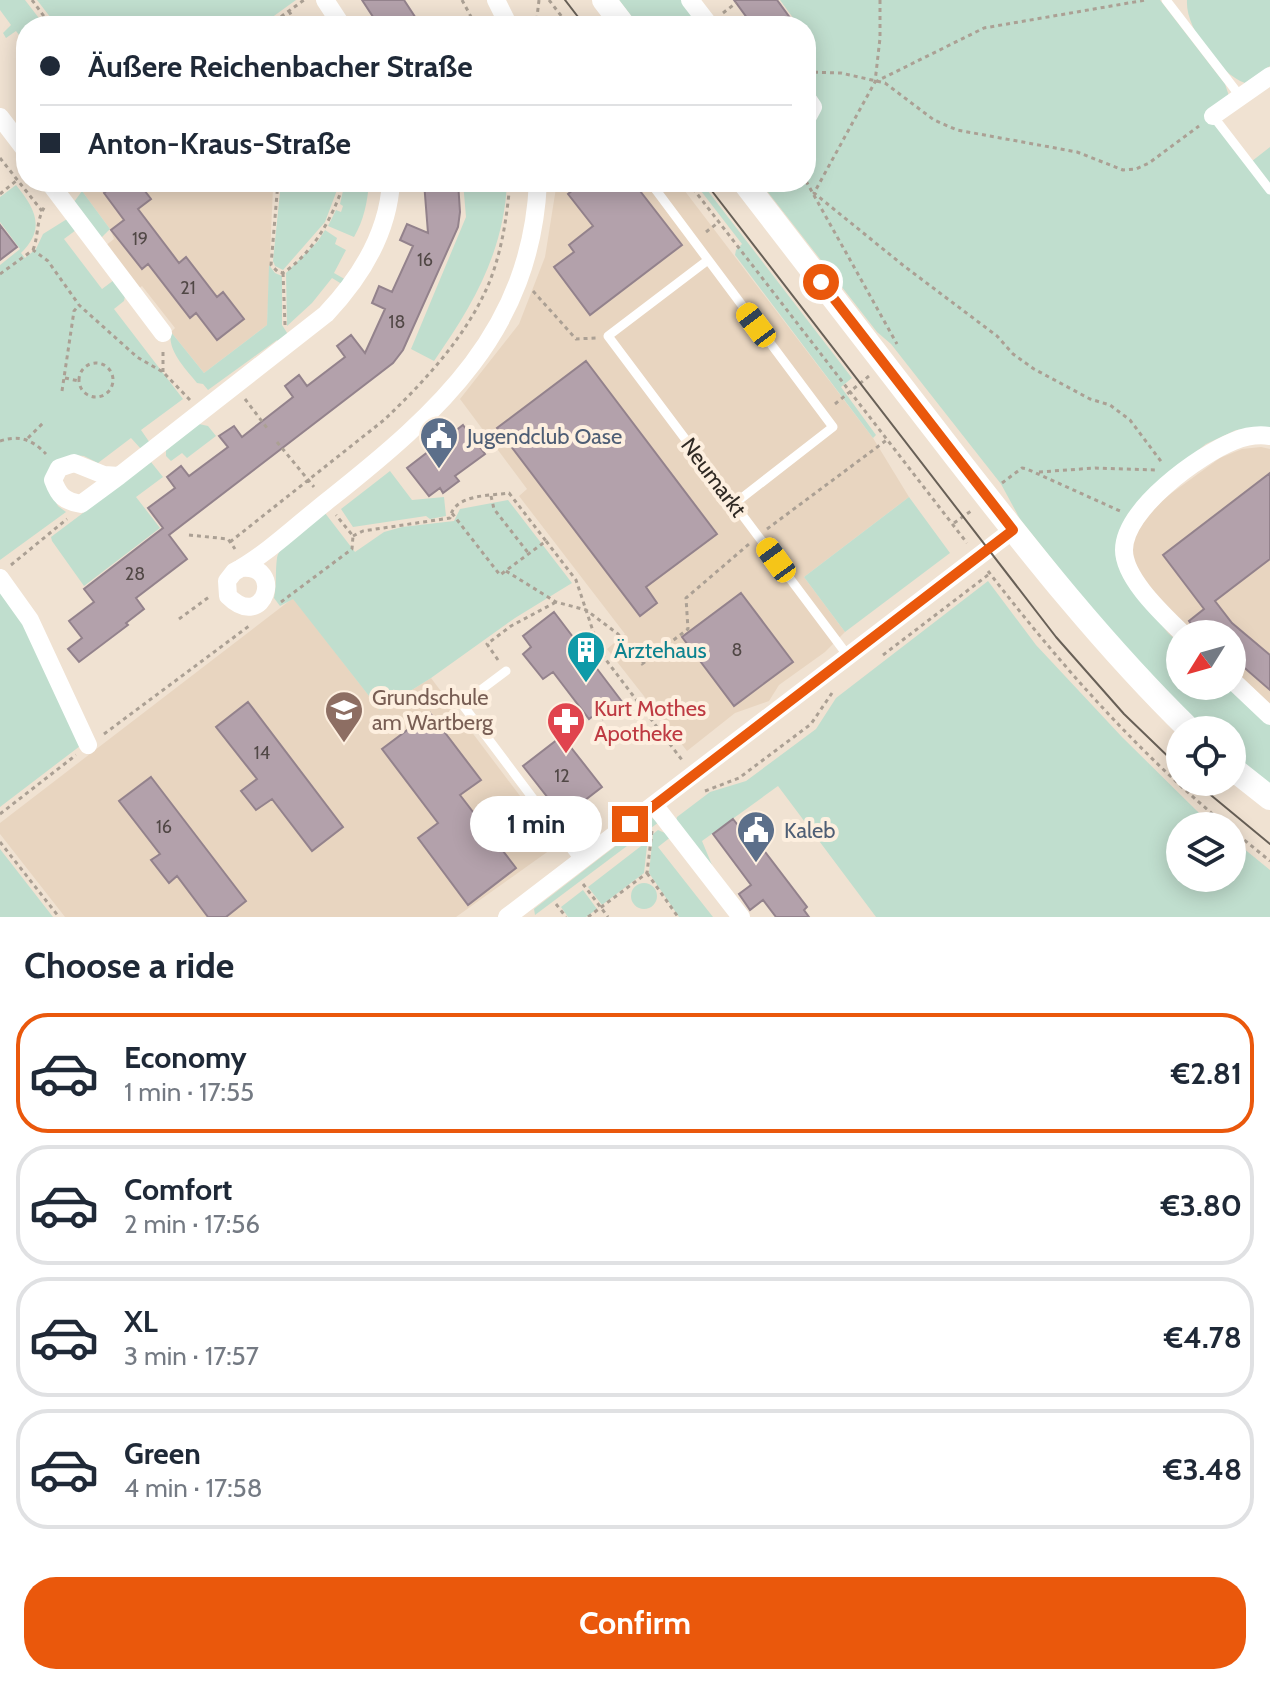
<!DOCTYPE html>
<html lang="en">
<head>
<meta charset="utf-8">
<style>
  :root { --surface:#fff; --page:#f2f2f3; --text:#1f2937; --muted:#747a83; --line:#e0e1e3; --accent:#ea580c }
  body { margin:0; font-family:Cabin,sans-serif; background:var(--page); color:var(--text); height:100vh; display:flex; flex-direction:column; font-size:30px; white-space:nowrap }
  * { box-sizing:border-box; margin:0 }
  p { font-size:26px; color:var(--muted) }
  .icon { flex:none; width:44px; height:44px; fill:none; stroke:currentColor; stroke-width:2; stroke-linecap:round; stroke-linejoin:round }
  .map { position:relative; height:917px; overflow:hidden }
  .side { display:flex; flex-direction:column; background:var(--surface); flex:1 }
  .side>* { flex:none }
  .guide { position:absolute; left:16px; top:16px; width:800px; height:176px; border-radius:32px; box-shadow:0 4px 20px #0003; display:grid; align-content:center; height:176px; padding:0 24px; background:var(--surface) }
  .needle { width:52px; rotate:233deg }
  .buttons { position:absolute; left:1166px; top:620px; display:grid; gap:16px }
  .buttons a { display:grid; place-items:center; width:80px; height:80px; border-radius:50%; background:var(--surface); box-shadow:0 4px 20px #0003; font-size:40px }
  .end { position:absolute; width:36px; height:36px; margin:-18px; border:10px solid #ea580c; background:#fff; box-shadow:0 0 0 4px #fff }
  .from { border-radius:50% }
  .bubble { position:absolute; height:56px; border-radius:28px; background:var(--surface); box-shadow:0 4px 20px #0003; font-size:26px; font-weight:700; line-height:56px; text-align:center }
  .car { position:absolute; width:24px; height:48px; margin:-24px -12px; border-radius:10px; box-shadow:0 0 6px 2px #0007; background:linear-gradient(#f5c518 24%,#345 0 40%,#f5c518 0 76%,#345 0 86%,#f5c518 0) }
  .guide b { display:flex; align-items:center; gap:28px; height:76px; font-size:30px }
  .guide b+b { border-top:2px solid var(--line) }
  .guide i { width:20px; height:20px; background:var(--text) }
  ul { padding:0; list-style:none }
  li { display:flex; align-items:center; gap:24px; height:120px; margin:0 16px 12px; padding:0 8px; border:4px solid var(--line); border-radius:32px }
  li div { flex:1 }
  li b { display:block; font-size:30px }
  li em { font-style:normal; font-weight:700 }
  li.active { border-color:var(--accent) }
  li>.icon { width:72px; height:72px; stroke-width:1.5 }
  h2 { padding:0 24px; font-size:36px; line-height:96px }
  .primary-button { display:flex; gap:16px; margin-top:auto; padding:16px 24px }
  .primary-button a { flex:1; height:92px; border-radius:32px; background:var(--accent); color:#fff; font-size:32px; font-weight:700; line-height:92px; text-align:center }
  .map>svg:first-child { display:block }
  .built { fill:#e8d5c0 }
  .green { fill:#c0dece }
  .building { fill:#b3a1ab; stroke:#93828c; stroke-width:2 }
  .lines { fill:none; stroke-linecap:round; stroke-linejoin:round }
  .path { stroke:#aba094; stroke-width:3; stroke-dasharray:4 4; stroke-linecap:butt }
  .service { stroke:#fff; stroke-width:9 }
  .minor { stroke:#fff; stroke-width:18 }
  .tertiary { stroke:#fff; stroke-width:24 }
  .tram { stroke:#686057; stroke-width:2 }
  .route { stroke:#ea580c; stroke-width:10 }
  .labels { text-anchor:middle; stroke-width:8; stroke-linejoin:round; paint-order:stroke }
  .number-label { font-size:18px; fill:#514846 }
  .service-label { font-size:22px; fill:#4e5e75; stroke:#fdefdf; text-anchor:start }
  .street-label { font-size:22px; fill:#302a24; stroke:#fdefdf }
  .culture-label { font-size:22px; fill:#0d838f; stroke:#fdefdf; text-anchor:start }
  .education-label { font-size:22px; fill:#785e54; stroke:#fdefdf; text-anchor:start }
  .health-label { font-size:22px; fill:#be3a42; stroke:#fdefdf; text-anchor:start }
</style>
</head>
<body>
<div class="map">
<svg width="1270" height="917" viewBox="0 0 1270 917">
  <rect width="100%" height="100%" fill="#f0e2d2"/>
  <path class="built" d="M 94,182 L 275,182 L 273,188 L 267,325 L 204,373 L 171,332 L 175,328 L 142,286 L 138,289 L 105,246 L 114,239 L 110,229 L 82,191 Z
    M 566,182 L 678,182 L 873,438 L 909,497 L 804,577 L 845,632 L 825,652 L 779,685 L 769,701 L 735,713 L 687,751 L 607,649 L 625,634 L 519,496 L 527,489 L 460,399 L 519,324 L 545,257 L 556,188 Z
    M 1261,447 L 1270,449 L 1270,725 L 1226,686 L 1232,686 L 1232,634 L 1180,634 L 1180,644 L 1168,633 L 1125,577 L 1133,564 L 1132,537 L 1162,500 L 1220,458 L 1242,449 Z
    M 293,598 L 380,710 L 431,678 L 557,845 L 456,917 L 65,917 L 0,834 L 0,823 Z"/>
  <path class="green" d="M 0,0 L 25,0 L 45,26 L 26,26 L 26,44 L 16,31 L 6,38 L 3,33 L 11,25 L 0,10 Z
    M 37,0 L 296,0 L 260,26 L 57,26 Z
    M 619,0 L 681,0 L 699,26 L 639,26 Z
    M 780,0 L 1160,0 L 1225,84 L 1229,96 L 1209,114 L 1247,165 L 1270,147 L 1270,427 L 1236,430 L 1206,444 L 1165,476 L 1134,509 L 1125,577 L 1168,633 L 1180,644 L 1180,686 L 1226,686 L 1270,725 L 1270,787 L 1232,755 L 1232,730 L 1202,730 L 1135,664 L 1020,519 L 1001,484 L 891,344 L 877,332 L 760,182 L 806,182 L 806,130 C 824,117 824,98 806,85 L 806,26 L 799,26 Z
    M 1187,0 L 1270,0 L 1270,66 L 1245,83 C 1219,73 1185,28 1187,0 Z
    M 281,182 L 340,182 L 325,222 L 283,270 L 275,266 L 273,261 Z
    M 345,182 L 383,182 L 383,185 L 369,184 C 367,203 364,220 354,237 L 328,226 L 336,210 L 341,212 L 343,206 L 340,204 Z
    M 463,182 L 507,182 C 504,252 473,305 434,361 L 411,349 L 466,217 Z
    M 694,182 L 701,182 L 852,378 L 841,387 L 876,435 L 873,438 L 735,255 L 736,250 L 742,244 Z
    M 16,185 C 34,207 47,228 21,253 L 25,258 L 36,249 L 43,234 L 67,219 L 76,230 L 64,239 L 102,289 L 114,280 L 125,296 L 124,301 L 114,309 L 183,399 L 141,430 L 150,443 L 141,449 L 131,438 L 98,463 L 84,456 L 75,455 L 49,489 L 58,506 L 66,512 L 0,560 L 0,265 L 20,249 L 0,222 L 0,197 Z
    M 82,191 L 110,229 L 101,238 L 74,202 Z
    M 325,230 L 337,238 L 335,244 L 346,250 L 334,273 L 348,281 L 345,286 L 332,278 L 312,303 L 287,326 L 286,273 L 318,241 Z
    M 269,265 L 275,273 L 282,276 L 282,325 L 291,339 L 282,346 L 277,340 L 208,390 L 203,384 L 197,383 C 186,369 167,351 171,332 L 204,373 L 267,325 Z
    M 199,424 L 208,426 L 216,436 L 187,458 L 182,453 L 171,461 L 166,456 L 166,450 Z
    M 151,462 L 163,477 L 136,497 L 160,528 L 84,586 L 52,541 L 51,537 Z
    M 390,471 L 412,500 L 444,497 L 446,516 L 430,519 L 426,516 L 353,527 L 341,509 Z
    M 909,497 L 950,553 L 845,632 L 804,577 Z
    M 508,500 L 572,583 L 515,618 L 431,678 L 380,710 L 293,599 L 280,606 L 274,598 C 277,584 275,572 277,558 C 279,544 313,523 325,513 L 355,552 L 384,532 L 402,527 L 454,521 L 460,509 Z
    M 988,581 L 1036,645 L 1122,737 L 1197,811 L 1215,826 L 1180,826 L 1180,878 L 1232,878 L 1232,839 L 1270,870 L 1270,917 L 876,917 L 778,786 L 702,841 L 712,865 L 676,821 L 677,817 L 710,792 L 746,781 L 816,729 L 836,698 Z
    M 0,591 L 34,641 L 80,746 L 0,807 Z
    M 652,818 L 659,822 L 535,915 L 534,909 Z
    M 658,830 L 672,836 L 658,847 L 713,917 L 679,917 L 649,873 L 653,834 Z
    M 645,843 L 647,846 L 644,873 L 602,905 L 588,887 Z
    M 0,849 L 53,917 L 0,917 Z
    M631 896a13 13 0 1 1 26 0a13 13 0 1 1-26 0Z
    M 583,890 L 597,909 L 586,917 L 568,917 L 561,907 Z"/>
  <path class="building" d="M 362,0 L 404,0 L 421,26 L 379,26 Z
    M 734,0 L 777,0 L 796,26 L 753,26 Z
    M 118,182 L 138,182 L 151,199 L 138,209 L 179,263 L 186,257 L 217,297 L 223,292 L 244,319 L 217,340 L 196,313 L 190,318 L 148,264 L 142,269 L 111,230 L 124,220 L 104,193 Z
    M 424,182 L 458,182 L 460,212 L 458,227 L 403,350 L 393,363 L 169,535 L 187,559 L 136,598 L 144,609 L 126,623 L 128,625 L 79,662 L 68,649 L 82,638 L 69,621 L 94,602 L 84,589 L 163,528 L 148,508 L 175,488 L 167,477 L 181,466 L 189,476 L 228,447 L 219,436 L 234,426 L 242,437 L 293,397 L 285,386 L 299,375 L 307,386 L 345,357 L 337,346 L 351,335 L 365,353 L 385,309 L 372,303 L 379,286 L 392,292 L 413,246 L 400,240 L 407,224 L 428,233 Z
    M 583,182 L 633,182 L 682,245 L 590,315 L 554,267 L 574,252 L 569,245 L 593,226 L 568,194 Z
    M 0,225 L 17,247 L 0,260 Z
    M 586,361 L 717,534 L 646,587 L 657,603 L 640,616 L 497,428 Z
    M 463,425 L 485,454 L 455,476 L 459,481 L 443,493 L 440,488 L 429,496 L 407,468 Z
    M 1270,473 L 1270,559 L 1215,601 L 1232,623 L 1270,655 L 1270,690 L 1232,657 L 1232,634 L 1198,634 L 1189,621 L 1204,609 L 1163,555 Z
    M 741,593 L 793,662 L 734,706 L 682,637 Z
    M 554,612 L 623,703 L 603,719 L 598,712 L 589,719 L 553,672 L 543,679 L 523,654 L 531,647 L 523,636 Z
    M 248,702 L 343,827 L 312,851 L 272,799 L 256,810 L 241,791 L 257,779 L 216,727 Z
    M 430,713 L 481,780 L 460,795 L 516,868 L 468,905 L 418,838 L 438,823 L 382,749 Z
    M 562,736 L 602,787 L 563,817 L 523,766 Z
    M 151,777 L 246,901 L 226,917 L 208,917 L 177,876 L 169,883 L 151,860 L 160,854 L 119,801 Z
    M 733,819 L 752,843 L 756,840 L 807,907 L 804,910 L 809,917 L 776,917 L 763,900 L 750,910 L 739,894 L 751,885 L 713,834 Z"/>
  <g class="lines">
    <path class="path" d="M 32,0 L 51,26
      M 462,0 L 476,26
      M 539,0 L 537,17 L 540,26
      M 549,0 L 569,26
      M 880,0 L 880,38 L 875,82 L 814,193 L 904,266 L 997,336 L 1013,354 L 1034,369 L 1090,399 L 1110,405 L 1130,420 L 1163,464
      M 289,11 L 297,26
      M 723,13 L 736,3
      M 268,26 L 304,0
      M 806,72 L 841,73 L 885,83 L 934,120 L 957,130 L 1077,152 L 1123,170 L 1136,169 L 1149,163 L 1199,126
      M 875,82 L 984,28 L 1146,0
      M 0,158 L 42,211
      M 806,181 L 897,344
      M 278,182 L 271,265 L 278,272 L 283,273 C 313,253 334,216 344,182
      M 688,182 L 967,543
      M 0,194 L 16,181
      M 706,232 L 719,222
      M 33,250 C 39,234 36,220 45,206
      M 283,273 L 285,325
      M 0,274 L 33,250 L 48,261 L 79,305 L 137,357 L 163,372 L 190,400
      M 533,291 L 576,339 L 596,338
      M79 380a17 17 0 1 1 34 0a17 17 0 1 1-34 0Z
      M 163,372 L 163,349
      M 65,378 L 79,381
      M 62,391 L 74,311 L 79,305
      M 245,399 L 267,428
      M 835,404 L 869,376
      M 28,438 L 45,421
      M 0,441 C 19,435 32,439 46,454
      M 277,442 L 314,487
      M 1039,472 L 1095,468 L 1155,470
      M 1002,483 L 1022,468 L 1027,469 L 1120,511
      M 491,496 L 494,509 L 529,554
      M 954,523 L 971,511
      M 767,529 L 888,439
      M 189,535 L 228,539 L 235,549
      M 353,536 L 363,531 L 450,518 C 454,494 489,496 509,493 L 546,541 L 500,575 L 451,512
      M 546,541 L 576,580 L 600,652 L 682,760
      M 230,542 L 384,420 C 423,383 463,340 486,290 C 501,257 507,218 510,182
      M 11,565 L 67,519
      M 506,571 L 556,602 L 586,610 L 618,634 L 642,664 L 688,629 L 686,598 L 749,544
      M 988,571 C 1059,663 1137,752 1227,826
      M 281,602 L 352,549 L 353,536 L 336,515
      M 179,619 L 209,597
      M 883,655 L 988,575
      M 498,660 L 487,644 L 511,626 L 556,602
      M 104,734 L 249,626
      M 705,791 L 739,778 L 811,724 L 832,693
      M 0,814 L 76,755
      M 1232,830 L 1270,861
      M 0,842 L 59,917
      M 647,873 L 678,917
      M 583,884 L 608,917
      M 556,904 L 566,917
      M 588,917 L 647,873 L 652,831"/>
    <path class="service" d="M 1166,0 L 1240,96
      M 1213,116 L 1270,190
      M 650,182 L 833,427 L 734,504
      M 708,260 L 608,336 L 848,656
      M 506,671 L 462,704 L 580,861"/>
    <path class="minor" d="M 325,0 L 342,26
      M 496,0 L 509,26
      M 690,0 L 710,26
      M 806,97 L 813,107 L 806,120
      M 1213,116 L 1270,76
      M 0,117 L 26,151
      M 49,182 L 163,333
      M 74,463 L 104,475 L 119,476 L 81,504 C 64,501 59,496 53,480 L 59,468 Z
      M 119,476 L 326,314 C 360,278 388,233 391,182
      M 241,568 C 285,563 265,633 228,596 L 227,581 L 234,572 C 269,553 300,522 331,498 C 439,412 531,331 538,182
      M 0,578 L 30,620 L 88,745
      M 1183,634 C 1164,615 1124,579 1124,550 C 1124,509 1199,455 1234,441 C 1246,436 1257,434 1270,436
      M 1232,680 L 1270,716
      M 655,806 L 741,917
      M 507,917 L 1013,530"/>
    <path class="tertiary" d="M 604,0 L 624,26
      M 744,182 C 815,274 885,366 956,457 C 1030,552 1104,646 1190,730
      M 1232,768 L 1270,798"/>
    <path class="tram" d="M 565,0 L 585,26
      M 705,182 L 1056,637 L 1124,714 L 1180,768
      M 1195,782 L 1270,844"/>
  </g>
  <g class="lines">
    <path class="route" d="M 630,824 L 1013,530 L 821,282"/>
  </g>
  <defs>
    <symbol id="civic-pin" viewBox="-11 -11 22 30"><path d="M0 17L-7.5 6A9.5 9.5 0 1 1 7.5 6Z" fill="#5c6f8a" stroke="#fdefdf"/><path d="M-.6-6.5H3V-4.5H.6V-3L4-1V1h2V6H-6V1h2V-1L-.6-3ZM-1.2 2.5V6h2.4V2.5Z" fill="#fff"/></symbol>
    <symbol id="building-pin" viewBox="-11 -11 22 30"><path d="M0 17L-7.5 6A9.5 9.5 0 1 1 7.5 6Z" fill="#0f9aa8" stroke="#fdefdf"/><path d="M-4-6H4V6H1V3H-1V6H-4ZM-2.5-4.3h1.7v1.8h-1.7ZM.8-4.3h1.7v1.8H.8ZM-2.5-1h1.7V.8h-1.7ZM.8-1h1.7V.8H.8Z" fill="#fff"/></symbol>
    <symbol id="school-pin" viewBox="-11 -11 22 30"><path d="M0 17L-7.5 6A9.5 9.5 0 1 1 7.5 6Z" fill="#8d6e63" stroke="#fdefdf"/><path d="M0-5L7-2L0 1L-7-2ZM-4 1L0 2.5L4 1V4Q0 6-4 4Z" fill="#fff"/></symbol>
    <symbol id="pharmacy-pin" viewBox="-11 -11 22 30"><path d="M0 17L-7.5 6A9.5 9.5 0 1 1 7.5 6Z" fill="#e0444e" stroke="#fdefdf"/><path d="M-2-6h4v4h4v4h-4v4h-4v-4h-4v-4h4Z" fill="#fff"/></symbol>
  </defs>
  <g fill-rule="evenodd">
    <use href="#civic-pin" x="417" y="414" width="44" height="60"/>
    <use href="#building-pin" x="564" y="628" width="44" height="60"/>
    <use href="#school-pin" x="322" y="688" width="44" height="60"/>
    <use href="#pharmacy-pin" x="544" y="699" width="44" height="60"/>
    <use href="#civic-pin" x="734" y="808" width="44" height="60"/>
  </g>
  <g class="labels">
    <g class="number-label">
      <text x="140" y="245">19</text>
      <text x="425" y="266">16</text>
      <text x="188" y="294">21</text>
      <text x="397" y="328">18</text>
      <text x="135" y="580">28</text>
      <text x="737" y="656">8</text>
      <text x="262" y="759">14</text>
      <text x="562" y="782">12</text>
      <text x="164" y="833">16</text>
    </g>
    <g class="service-label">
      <text x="467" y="444">Jugendclub Oase</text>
      <text x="784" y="838">Kaleb</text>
    </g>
    <g class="street-label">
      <text transform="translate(714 477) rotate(53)" y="8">Neumarkt</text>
    </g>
    <g class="culture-label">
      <text x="614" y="658">Ärztehaus</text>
    </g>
    <g class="education-label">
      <text x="372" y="705">Grundschule<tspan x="372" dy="25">am Wartberg</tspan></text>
    </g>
    <g class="health-label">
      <text x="594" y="716">Kurt Mothes<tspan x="594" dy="25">Apotheke</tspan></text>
    </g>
  </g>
</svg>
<div class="buttons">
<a><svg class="needle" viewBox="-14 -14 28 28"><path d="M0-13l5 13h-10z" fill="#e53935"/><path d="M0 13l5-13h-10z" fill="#747a83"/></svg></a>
<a><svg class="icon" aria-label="locate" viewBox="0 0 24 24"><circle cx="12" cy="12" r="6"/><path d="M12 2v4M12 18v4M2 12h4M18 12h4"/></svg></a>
<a><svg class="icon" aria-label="layers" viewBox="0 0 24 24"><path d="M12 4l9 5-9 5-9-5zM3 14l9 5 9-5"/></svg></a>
</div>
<i class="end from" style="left:821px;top:282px"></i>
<i class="end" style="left:630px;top:824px"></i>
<div class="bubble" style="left:470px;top:796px;width:132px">1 min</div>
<i class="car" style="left:756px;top:325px;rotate:323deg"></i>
<i class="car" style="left:776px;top:560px;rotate:324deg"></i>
<div class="guide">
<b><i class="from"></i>Äußere Reichenbacher Straße</b>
<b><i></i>Anton-Kraus-Straße</b>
</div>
</div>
<section class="side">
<h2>Choose a ride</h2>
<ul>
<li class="active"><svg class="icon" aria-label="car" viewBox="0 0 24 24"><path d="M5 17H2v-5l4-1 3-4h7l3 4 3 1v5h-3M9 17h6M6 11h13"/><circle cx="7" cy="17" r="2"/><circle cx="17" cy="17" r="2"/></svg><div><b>Economy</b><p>1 min · 17:55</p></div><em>€2.81</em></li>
<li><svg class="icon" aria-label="car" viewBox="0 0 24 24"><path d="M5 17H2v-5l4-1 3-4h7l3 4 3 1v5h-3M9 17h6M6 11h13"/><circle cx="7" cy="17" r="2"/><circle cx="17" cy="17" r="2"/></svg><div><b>Comfort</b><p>2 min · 17:56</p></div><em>€3.80</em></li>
<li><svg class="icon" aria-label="car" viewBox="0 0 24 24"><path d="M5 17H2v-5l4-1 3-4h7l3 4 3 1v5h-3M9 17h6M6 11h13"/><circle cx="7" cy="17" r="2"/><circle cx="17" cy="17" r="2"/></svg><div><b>XL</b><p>3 min · 17:57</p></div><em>€4.78</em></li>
<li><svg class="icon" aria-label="car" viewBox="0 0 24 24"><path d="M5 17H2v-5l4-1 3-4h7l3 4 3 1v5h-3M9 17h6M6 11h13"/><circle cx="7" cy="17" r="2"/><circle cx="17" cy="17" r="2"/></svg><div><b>Green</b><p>4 min · 17:58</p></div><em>€3.48</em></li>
</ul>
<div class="primary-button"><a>Confirm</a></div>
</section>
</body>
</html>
